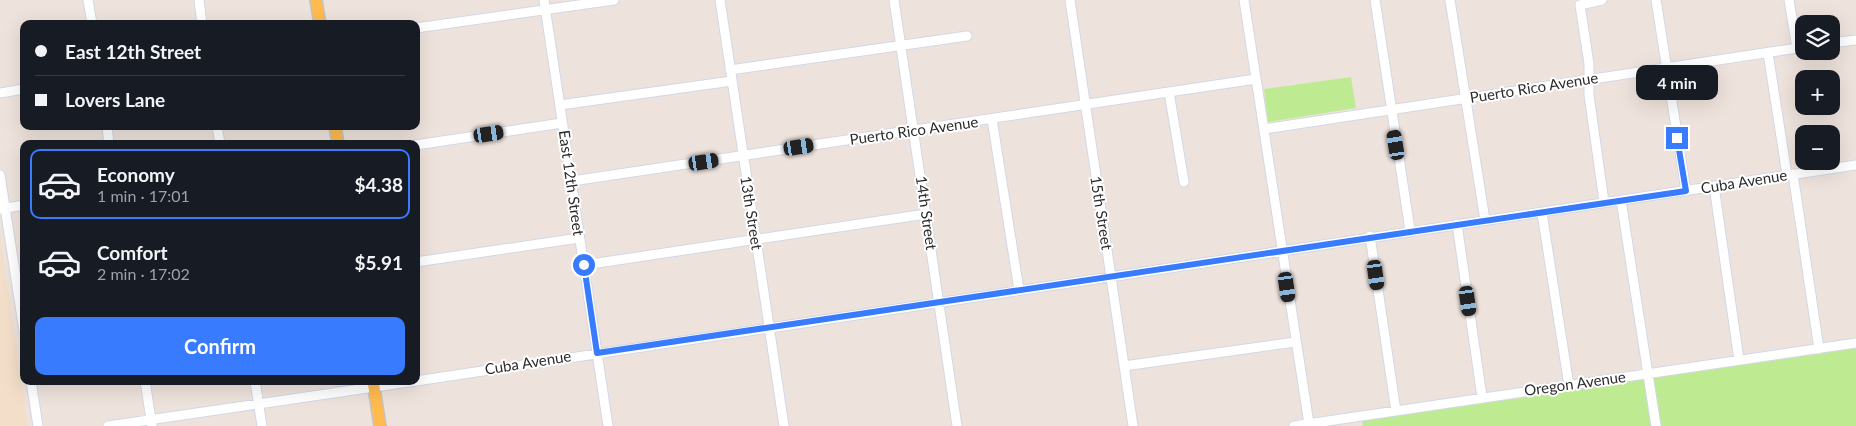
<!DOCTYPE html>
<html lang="en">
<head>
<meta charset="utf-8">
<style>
  :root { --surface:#171b24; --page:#242831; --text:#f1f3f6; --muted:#9ea1a6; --line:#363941; --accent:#387bff }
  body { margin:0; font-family:Lato,sans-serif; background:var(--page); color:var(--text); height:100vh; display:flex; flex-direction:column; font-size:19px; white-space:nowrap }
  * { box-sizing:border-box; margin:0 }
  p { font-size:16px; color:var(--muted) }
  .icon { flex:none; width:28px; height:28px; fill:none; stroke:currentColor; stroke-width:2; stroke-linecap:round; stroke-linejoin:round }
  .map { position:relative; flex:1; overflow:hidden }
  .panel { position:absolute; left:20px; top:140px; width:400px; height:245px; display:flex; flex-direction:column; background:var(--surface); border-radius:10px; box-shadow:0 5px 20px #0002 }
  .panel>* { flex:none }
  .top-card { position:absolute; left:20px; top:20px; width:400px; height:110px; border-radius:10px; box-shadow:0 5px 20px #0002; display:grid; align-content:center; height:110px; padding:0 15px; background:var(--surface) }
  .fabs { position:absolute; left:1795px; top:15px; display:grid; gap:10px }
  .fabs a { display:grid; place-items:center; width:45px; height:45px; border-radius:10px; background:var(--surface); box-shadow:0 5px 20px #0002; font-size:25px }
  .end { position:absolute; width:22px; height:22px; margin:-11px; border:6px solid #387bff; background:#fff; box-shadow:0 0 0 2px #fff }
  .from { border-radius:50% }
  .bubble { position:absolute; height:35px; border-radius:10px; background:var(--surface); box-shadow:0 5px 20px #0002; font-size:16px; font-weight:700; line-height:35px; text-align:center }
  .car { position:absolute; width:15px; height:30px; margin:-15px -8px; border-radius:6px; box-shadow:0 0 4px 1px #0007; background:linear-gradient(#222 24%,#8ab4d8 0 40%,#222 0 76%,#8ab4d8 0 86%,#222 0) }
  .top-card b { display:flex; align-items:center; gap:18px; height:48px; font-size:19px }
  .top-card b+b { border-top:1px solid var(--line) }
  .top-card i { width:12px; height:12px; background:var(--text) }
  ul { padding:9px 0 0; list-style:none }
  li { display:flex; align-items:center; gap:15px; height:70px; margin:0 10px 8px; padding:0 5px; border:2px solid transparent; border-radius:10px }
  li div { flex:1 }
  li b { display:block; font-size:19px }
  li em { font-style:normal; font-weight:700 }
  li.selected { border-color:var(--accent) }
  li>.icon { width:45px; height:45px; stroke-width:1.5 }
  .button { display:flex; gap:10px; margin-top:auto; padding:10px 15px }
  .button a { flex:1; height:58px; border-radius:10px; background:var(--accent); color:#fff; font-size:20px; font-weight:700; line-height:58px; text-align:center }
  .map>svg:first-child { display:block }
  .education { fill:#f2dec9 }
  .green { fill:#beeb92 }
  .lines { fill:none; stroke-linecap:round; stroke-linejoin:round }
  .minor-casing { stroke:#d1d8e5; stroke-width:11 }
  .major-casing { stroke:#c4c4c4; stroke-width:14 }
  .minor { stroke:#fff; stroke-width:9 }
  .major { stroke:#ffbb50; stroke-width:11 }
  .route { stroke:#387bff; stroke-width:6 }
  .labels { text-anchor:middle; stroke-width:4; stroke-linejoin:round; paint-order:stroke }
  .street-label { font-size:15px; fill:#2b2b2b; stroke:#fff }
</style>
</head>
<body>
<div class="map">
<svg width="1856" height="426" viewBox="0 0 1856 426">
  <rect width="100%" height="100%" fill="#eee3dc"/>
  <path class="education" d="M 0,236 L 28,426 L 0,426 Z"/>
  <path class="green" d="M 1351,77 L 1356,108 L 1268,122 L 1264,89 Z
    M 1856,348 L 1856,426 L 1363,426 L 1362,421 Z"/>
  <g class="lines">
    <defs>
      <path id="minor" d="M 88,0 L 92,24
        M 199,0 L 202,24
        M 544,0 L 608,426
        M 720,0 L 784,426
        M 894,0 L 957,426
        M 1070,0 L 1133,426
        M 1244,0 L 1309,424
        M 1375,0 L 1410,230
        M 1450,0 L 1485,220
        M 1602,0 L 1580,5 L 1589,64 L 1589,95 L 1604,202
        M 1656,0 L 1686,191
        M 1789,0 L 1797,48
        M 416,28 L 614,0
        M 1831,43 L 1856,40
        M 1768,53 L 1787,175
        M 730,70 L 967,36
        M 1169,92 L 1184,182
        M 0,93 L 24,89
        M 560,105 L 732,81
        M 992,119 L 1019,290
        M 107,126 L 109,144
        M 217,126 L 220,144
        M 1264,129 L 1804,47
        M 416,145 L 562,123
        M 1793,174 L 1819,349
        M 0,175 L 24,331
        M 572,181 L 1256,79
        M 1714,186 L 1739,360
        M 1621,200 L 1656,426
        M 0,209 L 24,205
        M 1542,213 L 1569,386
        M 1457,224 L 1482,397
        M 1370,236 L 1396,411
        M 416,262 L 579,238
        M 584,265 L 926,214
        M 1124,366 L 1295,342
        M 31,381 L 38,426
        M 145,381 L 152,426
        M 255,381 L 262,426
        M 416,381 L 1856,165
        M 108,426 L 415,381
        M 1294,426 L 1856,343"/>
      <path id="major" d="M 316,0 L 320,24
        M 335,126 L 338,144
        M 373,381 L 380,426"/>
    </defs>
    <use href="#minor" class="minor-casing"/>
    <use href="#major" class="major-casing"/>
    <use href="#minor" class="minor"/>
    <use href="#major" class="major"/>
  </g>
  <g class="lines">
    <path class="route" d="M 584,265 L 597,353 L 1686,191 L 1677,138"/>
  </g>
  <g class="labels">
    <g class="street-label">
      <text transform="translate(1534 88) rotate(-9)" y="5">Puerto Rico Avenue</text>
      <text transform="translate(914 131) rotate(-8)" y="5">Puerto Rico Avenue</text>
      <text transform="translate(1744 182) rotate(-9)" y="5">Cuba Avenue</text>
      <text transform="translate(571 183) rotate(82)" y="5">East 12th Street</text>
      <text transform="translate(751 213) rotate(81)" y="5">13th Street</text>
      <text transform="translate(926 213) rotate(82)" y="5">14th Street</text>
      <text transform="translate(1101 213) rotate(81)" y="5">15th Street</text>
      <text transform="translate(528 363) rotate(-9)" y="5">Cuba Avenue</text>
      <text transform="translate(1575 384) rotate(-8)" y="5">Oregon Avenue</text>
    </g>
  </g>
</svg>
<div class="fabs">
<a><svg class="icon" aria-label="layers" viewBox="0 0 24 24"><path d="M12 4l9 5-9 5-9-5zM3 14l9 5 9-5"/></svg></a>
<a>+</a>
<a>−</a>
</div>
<i class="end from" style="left:584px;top:265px"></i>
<i class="end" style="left:1677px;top:138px"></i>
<div class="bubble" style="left:1636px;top:65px;width:82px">4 min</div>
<i class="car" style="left:489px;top:134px;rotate:81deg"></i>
<i class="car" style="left:1396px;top:145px;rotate:351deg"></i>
<i class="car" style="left:799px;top:147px;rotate:81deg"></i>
<i class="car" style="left:704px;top:162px;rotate:81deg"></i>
<i class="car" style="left:1376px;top:275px;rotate:172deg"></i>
<i class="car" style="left:1287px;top:287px;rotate:172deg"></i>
<i class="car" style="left:1468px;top:301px;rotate:172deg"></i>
<div class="top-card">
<b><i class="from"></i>East 12th Street</b>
<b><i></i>Lovers Lane</b>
</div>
<section class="panel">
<ul>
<li class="selected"><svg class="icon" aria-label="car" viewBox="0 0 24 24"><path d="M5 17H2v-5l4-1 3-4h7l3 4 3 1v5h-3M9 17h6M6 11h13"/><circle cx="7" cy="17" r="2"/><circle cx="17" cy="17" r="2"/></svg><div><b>Economy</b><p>1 min · 17:01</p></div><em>$4.38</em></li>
<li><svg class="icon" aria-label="car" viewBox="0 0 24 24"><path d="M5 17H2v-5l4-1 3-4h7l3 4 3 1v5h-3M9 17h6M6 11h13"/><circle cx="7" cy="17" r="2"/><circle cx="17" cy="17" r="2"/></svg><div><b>Comfort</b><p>2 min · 17:02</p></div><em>$5.91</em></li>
</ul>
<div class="button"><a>Confirm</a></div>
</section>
</div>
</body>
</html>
